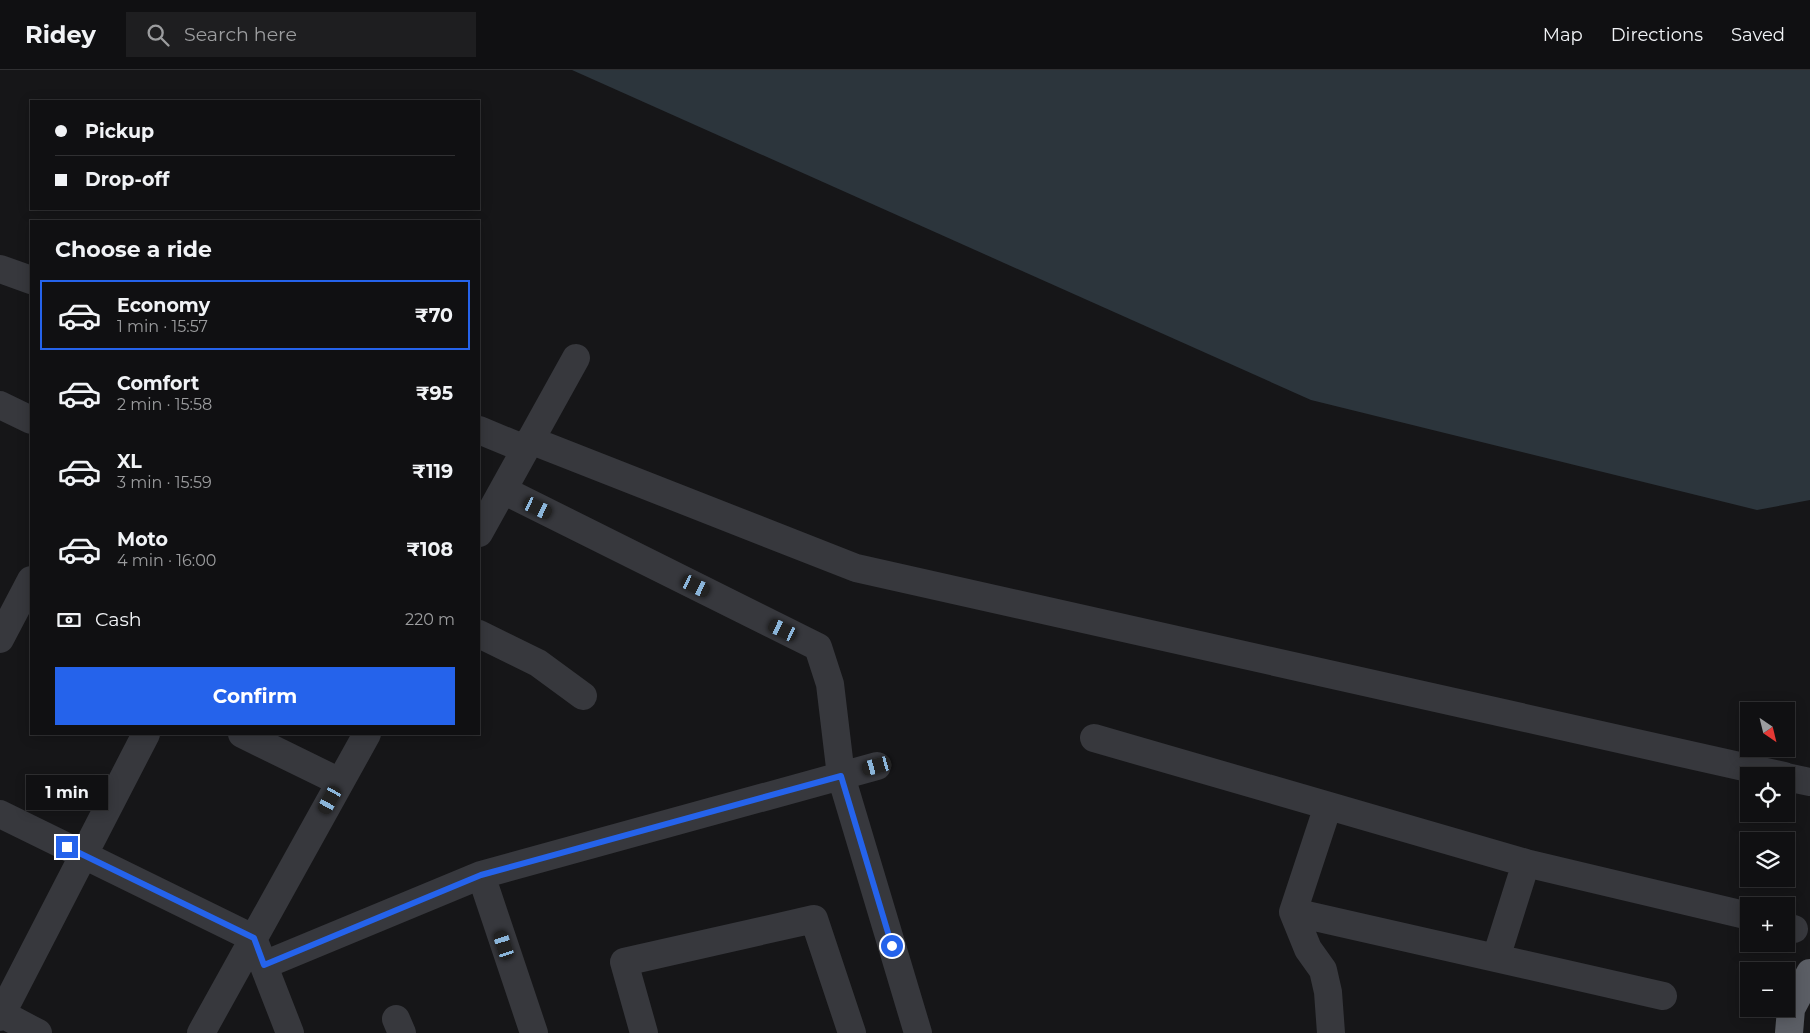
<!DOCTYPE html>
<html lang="en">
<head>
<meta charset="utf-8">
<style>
  :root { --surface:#101012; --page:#1e1e20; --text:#f1f3f6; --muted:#9c9d9f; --line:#303032; --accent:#2563eb }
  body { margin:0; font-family:Montserrat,sans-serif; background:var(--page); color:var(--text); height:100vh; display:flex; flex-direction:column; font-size:19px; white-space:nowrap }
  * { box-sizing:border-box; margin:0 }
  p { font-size:16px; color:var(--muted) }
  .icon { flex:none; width:28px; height:28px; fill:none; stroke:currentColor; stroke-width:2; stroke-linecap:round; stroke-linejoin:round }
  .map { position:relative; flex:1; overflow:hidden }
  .details { position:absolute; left:30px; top:150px; width:450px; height:515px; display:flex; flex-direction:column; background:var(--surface); border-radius:0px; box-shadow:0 2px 12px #0003,0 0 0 1px var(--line) }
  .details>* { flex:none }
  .guide { position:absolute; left:30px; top:30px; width:450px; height:110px; border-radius:0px; box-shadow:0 2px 12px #0003,0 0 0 1px var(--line); display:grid; align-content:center; height:110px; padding:0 25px; background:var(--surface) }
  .needle { width:32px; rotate:145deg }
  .fabs { position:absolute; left:1740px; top:632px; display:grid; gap:10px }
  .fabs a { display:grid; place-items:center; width:55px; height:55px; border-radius:0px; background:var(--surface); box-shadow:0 2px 12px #0003,0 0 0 1px var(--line); font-size:25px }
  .end { position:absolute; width:22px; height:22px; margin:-11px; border:6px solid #2563eb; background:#fff; box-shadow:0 0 0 2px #fff }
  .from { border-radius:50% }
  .bubble { position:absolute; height:35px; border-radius:0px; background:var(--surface); box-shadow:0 2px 12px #0003,0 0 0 1px var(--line); font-size:16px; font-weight:700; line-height:35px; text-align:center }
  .car { position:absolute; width:15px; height:30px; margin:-15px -8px; border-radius:6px; box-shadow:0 0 4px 1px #0007; background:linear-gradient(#222 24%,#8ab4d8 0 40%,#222 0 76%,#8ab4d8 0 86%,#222 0) }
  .guide b { display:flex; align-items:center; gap:18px; height:48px; font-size:19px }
  .guide b+b { border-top:1px solid var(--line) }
  .guide i { width:12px; height:12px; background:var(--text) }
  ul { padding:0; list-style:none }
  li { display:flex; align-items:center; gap:15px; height:70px; margin:0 10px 8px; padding:0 15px; border:2px solid transparent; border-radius:0px }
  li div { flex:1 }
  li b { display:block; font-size:19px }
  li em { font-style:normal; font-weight:700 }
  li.on { border-color:var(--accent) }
  li>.icon { width:45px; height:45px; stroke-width:1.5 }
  h2 { padding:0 25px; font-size:22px; line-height:60px }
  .pay { display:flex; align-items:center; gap:12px; height:55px; padding:0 25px; font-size:19px }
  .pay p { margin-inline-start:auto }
  .button { display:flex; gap:10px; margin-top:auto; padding:10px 25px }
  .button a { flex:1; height:58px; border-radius:0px; background:var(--accent); color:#fff; font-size:20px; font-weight:700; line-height:58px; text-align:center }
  header { display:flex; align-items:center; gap:30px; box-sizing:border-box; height:70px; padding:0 25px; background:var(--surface); border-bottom:1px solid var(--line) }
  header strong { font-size:24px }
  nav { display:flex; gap:28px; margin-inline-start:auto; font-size:18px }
  .search { width:350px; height:45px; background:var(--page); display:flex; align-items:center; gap:12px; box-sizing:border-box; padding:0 18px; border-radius:0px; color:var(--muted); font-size:19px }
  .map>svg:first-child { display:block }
  .water { fill:#2c353c }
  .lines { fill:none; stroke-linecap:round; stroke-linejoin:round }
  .minor { stroke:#37383d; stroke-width:28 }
  .trunk { stroke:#5b5e65; stroke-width:28 }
  .route { stroke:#2563eb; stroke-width:6 }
</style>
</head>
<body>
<header>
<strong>Ridey</strong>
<div class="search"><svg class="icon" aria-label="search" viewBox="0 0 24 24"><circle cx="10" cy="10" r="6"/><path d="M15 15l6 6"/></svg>Search here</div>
<nav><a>Map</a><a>Directions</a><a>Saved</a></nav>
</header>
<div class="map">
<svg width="1810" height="963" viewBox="0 0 1810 963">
  <rect width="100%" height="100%" fill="#161618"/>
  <path class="water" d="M 572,0 L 1810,0 L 1810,430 L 1757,440 L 1311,330 Z"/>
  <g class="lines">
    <path class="minor" d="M 0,199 L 31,210
      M 0,335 L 31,350
      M 479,360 L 525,379
      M 530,370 L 856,498 L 1784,706
      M 503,420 L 818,577 L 830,614 L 841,706 L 918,963
      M 479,463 L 576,288
      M 479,564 L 538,593 L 583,626
      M 0,569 L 31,510
      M 242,664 L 340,712
      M 1094,668 L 1526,793 L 1749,846
      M 1786,707 L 1810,712
      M 1328,736 L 1293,842 L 1663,926
      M 0,744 L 253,868 L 290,963
      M 481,805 L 534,963
      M 1293,842 L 1308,879 L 1323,900 L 1328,922 L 1331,963
      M 1786,857 L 1794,859
      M 1496,888 L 1526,793
      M 264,895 L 481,805 L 877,696
      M 0,943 L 38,963
      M 0,947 L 146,664
      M 396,949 L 402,963
      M 201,963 L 367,664
      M 644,963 L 624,892 L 814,849 L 852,963"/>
    <path class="trunk" d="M 1789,963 L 1791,939 L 1810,903"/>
  </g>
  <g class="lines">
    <path class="route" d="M 67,777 L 254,868 L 264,895 L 481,805 L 841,706 L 892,876"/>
  </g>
</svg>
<div class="fabs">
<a><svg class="needle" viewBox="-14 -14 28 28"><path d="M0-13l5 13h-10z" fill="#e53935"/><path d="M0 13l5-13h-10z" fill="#9c9d9f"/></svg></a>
<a><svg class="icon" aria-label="locate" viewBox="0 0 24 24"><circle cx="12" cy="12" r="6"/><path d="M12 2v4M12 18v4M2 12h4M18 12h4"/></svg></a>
<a><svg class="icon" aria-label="layers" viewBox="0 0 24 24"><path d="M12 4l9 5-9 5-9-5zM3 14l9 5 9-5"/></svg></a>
<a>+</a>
<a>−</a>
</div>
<i class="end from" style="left:892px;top:876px"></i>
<i class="end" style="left:67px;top:777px"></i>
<div class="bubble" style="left:26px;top:705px;width:82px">1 min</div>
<i class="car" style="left:538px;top:438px;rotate:116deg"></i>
<i class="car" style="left:696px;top:516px;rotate:116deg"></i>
<i class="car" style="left:783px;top:560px;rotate:296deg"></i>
<i class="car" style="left:877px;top:696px;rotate:255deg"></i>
<i class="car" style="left:330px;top:730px;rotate:209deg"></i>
<i class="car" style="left:504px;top:875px;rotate:342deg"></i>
<div class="guide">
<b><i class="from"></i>Pickup</b>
<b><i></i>Drop-off</b>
</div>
<section class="details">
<h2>Choose a ride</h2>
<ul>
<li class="on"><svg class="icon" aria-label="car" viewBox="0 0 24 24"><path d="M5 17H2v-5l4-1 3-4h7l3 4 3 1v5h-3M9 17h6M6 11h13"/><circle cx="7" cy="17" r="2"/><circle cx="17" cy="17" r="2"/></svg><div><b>Economy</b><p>1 min · 15:57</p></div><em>₹70</em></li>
<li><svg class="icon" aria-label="car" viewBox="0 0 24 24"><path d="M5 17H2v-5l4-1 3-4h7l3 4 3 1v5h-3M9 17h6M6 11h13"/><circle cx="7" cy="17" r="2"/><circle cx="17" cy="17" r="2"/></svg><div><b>Comfort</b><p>2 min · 15:58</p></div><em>₹95</em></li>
<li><svg class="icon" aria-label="car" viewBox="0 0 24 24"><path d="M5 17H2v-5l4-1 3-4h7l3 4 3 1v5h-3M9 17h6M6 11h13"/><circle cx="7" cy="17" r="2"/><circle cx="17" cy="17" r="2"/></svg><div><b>XL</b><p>3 min · 15:59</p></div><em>₹119</em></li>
<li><svg class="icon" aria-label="car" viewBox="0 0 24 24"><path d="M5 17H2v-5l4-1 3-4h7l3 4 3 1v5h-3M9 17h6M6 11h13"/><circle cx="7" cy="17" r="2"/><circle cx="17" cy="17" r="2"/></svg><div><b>Moto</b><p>4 min · 16:00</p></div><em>₹108</em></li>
</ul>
<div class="pay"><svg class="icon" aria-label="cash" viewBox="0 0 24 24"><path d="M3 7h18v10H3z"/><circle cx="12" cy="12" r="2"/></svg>Cash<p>220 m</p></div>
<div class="button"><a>Confirm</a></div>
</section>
</div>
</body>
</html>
